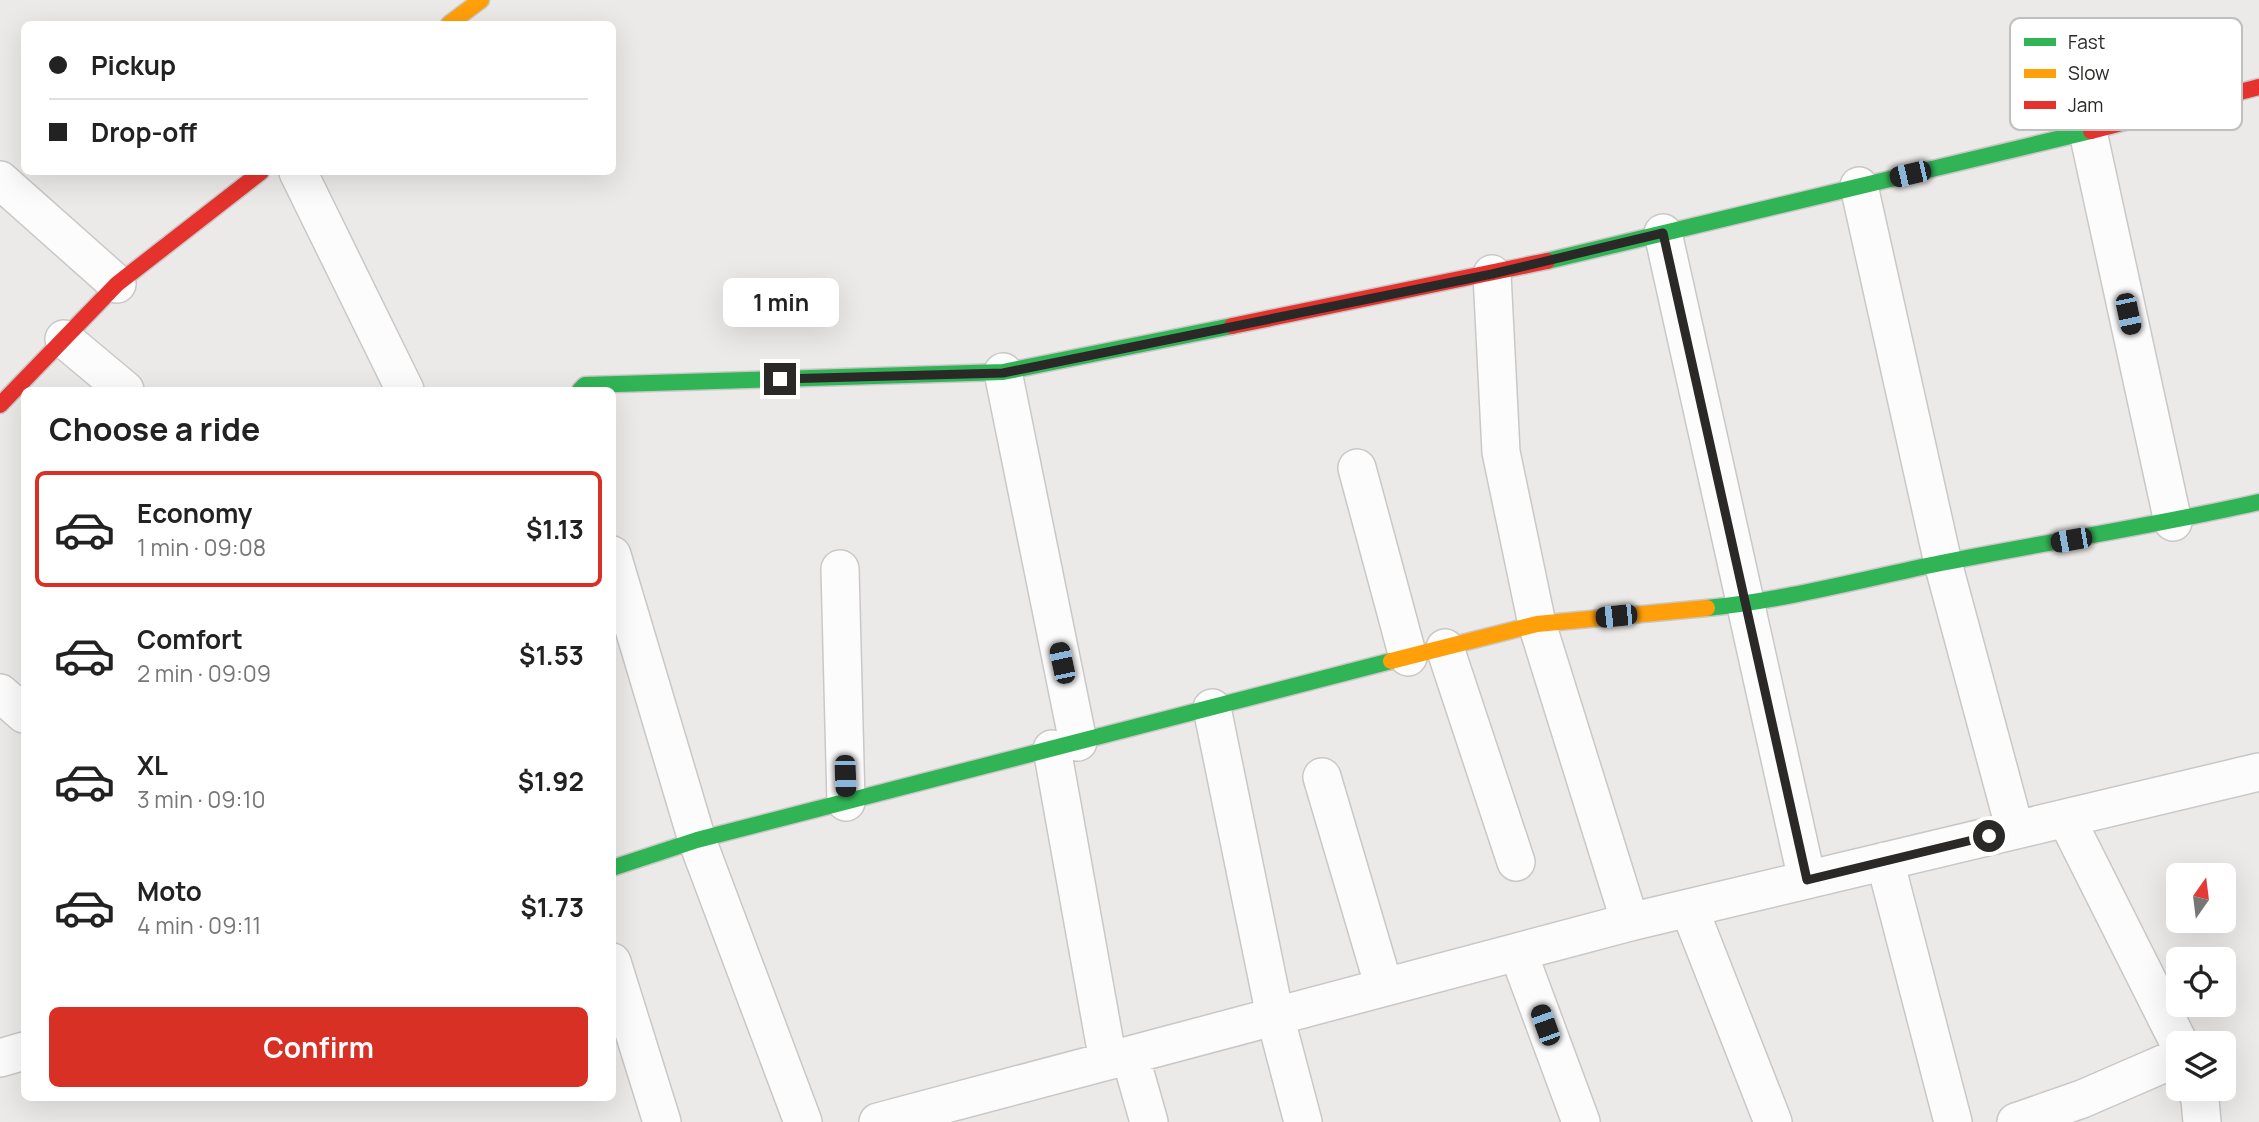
<!DOCTYPE html>
<html lang="en">
<head>
<meta charset="utf-8">
<style>
  :root { --surface:#fff; --page:#f6f6f6; --text:#222; --muted:#767676; --line:#e0e0e0; --accent:#d93025 }
  body { margin:0; font-family:Manrope,sans-serif; background:var(--page); color:var(--text); height:100vh; display:flex; flex-direction:column; font-size:26px; white-space:nowrap }
  * { box-sizing:border-box; margin:0 }
  p { font-size:23px; color:var(--muted) }
  .icon { flex:none; width:38px; height:38px; fill:none; stroke:currentColor; stroke-width:2; stroke-linecap:round; stroke-linejoin:round }
  .map { position:relative; flex:1; overflow:hidden }
  .drawer { position:absolute; left:21px; top:387px; width:595px; height:714px; display:flex; flex-direction:column; background:var(--surface); border-radius:10px; box-shadow:0 7px 28px #0002 }
  .drawer>* { flex:none }
  .hud { position:absolute; left:21px; top:21px; width:595px; height:154px; border-radius:10px; box-shadow:0 7px 28px #0002; display:grid; align-content:center; height:154px; padding:0 28px; background:var(--surface) }
  .needle { width:46px; rotate:14deg }
  .controls { position:absolute; left:2166px; top:863px; display:grid; gap:14px }
  .controls a { display:grid; place-items:center; width:70px; height:70px; border-radius:10px; background:var(--surface); box-shadow:0 7px 28px #0002; font-size:35px }
  .end { position:absolute; width:32px; height:32px; margin:-16px; border:9px solid #2a2927; background:#fff; box-shadow:0 0 0 4px #fff }
  .from { border-radius:50% }
  .bubble { position:absolute; height:49px; border-radius:10px; background:var(--surface); box-shadow:0 7px 28px #0002; font-size:23px; font-weight:700; line-height:49px; text-align:center }
  .car { position:absolute; width:21px; height:42px; margin:-21px -10px; border-radius:9px; box-shadow:0 0 5px 2px #0007; background:linear-gradient(#222 24%,#8ab4d8 0 40%,#222 0 76%,#8ab4d8 0 86%,#222 0) }
  .hud b { display:flex; align-items:center; gap:24px; height:66px; font-size:26px }
  .hud b+b { border-top:2px solid var(--line) }
  .hud i { width:18px; height:18px; background:var(--text) }
  ul { padding:0; list-style:none }
  li { display:flex; align-items:center; gap:21px; height:116px; margin:0 14px 10px; padding:0 14px; border:4px solid transparent; border-radius:10px }
  li div { flex:1 }
  li b { display:block; font-size:26px }
  li em { font-style:normal; font-weight:700 }
  li.on { border-color:var(--accent) }
  li>.icon { width:63px; height:63px; stroke-width:1.5 }
  h2 { padding:0 28px; font-size:32px; line-height:84px }
  .cta { display:flex; gap:14px; margin-top:auto; padding:14px 28px }
  .cta a { flex:1; height:80px; border-radius:10px; background:var(--accent); color:#fff; font-size:28px; font-weight:700; line-height:80px; text-align:center }
  .map>svg:first-child { display:block }
  .lines { fill:none; stroke-linecap:round; stroke-linejoin:round }
  .street-casing { stroke:#cac8c7; stroke-width:40 }
  .fast-casing { stroke:#cac8c7; stroke-width:19 }
  .slow-casing { stroke:#cac8c7; stroke-width:19 }
  .jam-casing { stroke:#cac8c7; stroke-width:19 }
  .street { stroke:#fcfcfc; stroke-width:37 }
  .fast { stroke:#30b455; stroke-width:16 }
  .slow { stroke:#ff9f0a; stroke-width:16 }
  .jam { stroke:#e5322d; stroke-width:16 }
  .route { stroke:#2a2927; stroke-width:9 }
  .key { fill:#fff; stroke:#bfbfbe; stroke-width:2 }
  .key-label { font-size:19px; fill:#2a2927 }
</style>
</head>
<body>
<div class="map">
<svg width="2259" height="1122" viewBox="0 0 2259 1122">
  <rect width="100%" height="100%" fill="#eceae8"/>
  <g class="lines">
    <defs>
      <path id="street" d="M 2088,132 L 2173,522
        M 298,172 L 405,390
        M 0,180 L 117,284
        M 1859,186 L 1943,563 L 2015,830
        M 1663,233 L 1807,880
        M 1492,274 L 1501,452 L 1537,624 L 1630,922
        M 64,339 L 125,390
        M 1003,372 L 1078,742
        M 1357,468 L 1408,657
        M 612,555 L 697,840 L 803,1122
        M 840,569 L 846,802
        M 1445,648 L 1516,862
        M 0,693 L 24,714
        M 1212,708 L 1275,1016 L 1303,1122
        M 1052,749 L 1108,1061
        M 1322,777 L 1384,987
        M 2066,818 L 2179,1043
        M 1885,861 L 1953,1122
        M 1689,908 L 1773,1122
        M 1518,952 L 1581,1122
        M 612,962 L 662,1122
        M 1130,1055 L 1149,1122
        M 0,1058 L 24,1051
        M 2196,1088 L 2200,1100 L 2202,1122
        M 878,1122 L 1630,922 L 2259,772
        M 2016,1122 L 2082,1099 L 2179,1057"/>
      <path id="fast" d="M 1547,261 L 2091,131
        M 580,390 L 585,385 L 1003,372 L 1232,326
        M 1707,608 C 1786,600 1863,579 1941,563 C 2047,542 2154,526 2259,502
        M 612,868 L 697,840 L 1391,661"/>
      <path id="slow" d="M 449,24 L 481,0
        M 1391,661 L 1537,624 L 1707,608"/>
      <path id="jam" d="M 2091,131 L 2259,87
        M 1232,326 L 1547,261
        M 0,405 L 117,284 L 261,172"/>
    </defs>
    <use href="#street" class="street-casing"/>
    <use href="#fast" class="fast-casing"/>
    <use href="#slow" class="slow-casing"/>
    <use href="#jam" class="jam-casing"/>
    <use href="#street" class="street"/>
    <use href="#fast" class="fast"/>
    <use href="#slow" class="slow"/>
    <use href="#jam" class="jam"/>
  </g>
  <g class="lines">
    <path class="route" d="M 780,379 L 1003,373 L 1492,274 L 1663,233 L 1807,880 L 1989,836"/>
  </g>
  <rect x="2010" y="18" width="232" height="112" rx="10" class="key"/>
  <rect x="2024" y="38" width="32" height="8" fill="#30b455"/>
  <rect x="2024" y="69" width="32" height="9" fill="#ff9f0a"/>
  <rect x="2024" y="101" width="32" height="8" fill="#e5322d"/>
  <g class="key-label">
    <text x="2068" y="49">Fast</text>
    <text x="2068" y="80">Slow</text>
    <text x="2068" y="112">Jam</text>
  </g>
</svg>
<div class="controls">
<a><svg class="needle" viewBox="-14 -14 28 28"><path d="M0-13l5 13h-10z" fill="#e53935"/><path d="M0 13l5-13h-10z" fill="#767676"/></svg></a>
<a><svg class="icon" aria-label="locate" viewBox="0 0 24 24"><circle cx="12" cy="12" r="6"/><path d="M12 2v4M12 18v4M2 12h4M18 12h4"/></svg></a>
<a><svg class="icon" aria-label="layers" viewBox="0 0 24 24"><path d="M12 4l9 5-9 5-9-5zM3 14l9 5 9-5"/></svg></a>
</div>
<i class="end from" style="left:1989px;top:836px"></i>
<i class="end" style="left:780px;top:379px"></i>
<div class="bubble" style="left:723px;top:278px;width:116px">1 min</div>
<i class="car" style="left:1910px;top:174px;rotate:257deg"></i>
<i class="car" style="left:2128px;top:314px;rotate:168deg"></i>
<i class="car" style="left:2071px;top:540px;rotate:260deg"></i>
<i class="car" style="left:1616px;top:616px;rotate:264deg"></i>
<i class="car" style="left:1062px;top:663px;rotate:348deg"></i>
<i class="car" style="left:845px;top:776px;rotate:178deg"></i>
<i class="car" style="left:1545px;top:1025px;rotate:340deg"></i>
<div class="hud">
<b><i class="from"></i>Pickup</b>
<b><i></i>Drop-off</b>
</div>
<section class="drawer">
<h2>Choose a ride</h2>
<ul>
<li class="on"><svg class="icon" aria-label="car" viewBox="0 0 24 24"><path d="M5 17H2v-5l4-1 3-4h7l3 4 3 1v5h-3M9 17h6M6 11h13"/><circle cx="7" cy="17" r="2"/><circle cx="17" cy="17" r="2"/></svg><div><b>Economy</b><p>1 min · 09:08</p></div><em>$1.13</em></li>
<li><svg class="icon" aria-label="car" viewBox="0 0 24 24"><path d="M5 17H2v-5l4-1 3-4h7l3 4 3 1v5h-3M9 17h6M6 11h13"/><circle cx="7" cy="17" r="2"/><circle cx="17" cy="17" r="2"/></svg><div><b>Comfort</b><p>2 min · 09:09</p></div><em>$1.53</em></li>
<li><svg class="icon" aria-label="car" viewBox="0 0 24 24"><path d="M5 17H2v-5l4-1 3-4h7l3 4 3 1v5h-3M9 17h6M6 11h13"/><circle cx="7" cy="17" r="2"/><circle cx="17" cy="17" r="2"/></svg><div><b>XL</b><p>3 min · 09:10</p></div><em>$1.92</em></li>
<li><svg class="icon" aria-label="car" viewBox="0 0 24 24"><path d="M5 17H2v-5l4-1 3-4h7l3 4 3 1v5h-3M9 17h6M6 11h13"/><circle cx="7" cy="17" r="2"/><circle cx="17" cy="17" r="2"/></svg><div><b>Moto</b><p>4 min · 09:11</p></div><em>$1.73</em></li>
</ul>
<div class="cta"><a>Confirm</a></div>
</section>
</div>
</body>
</html>
